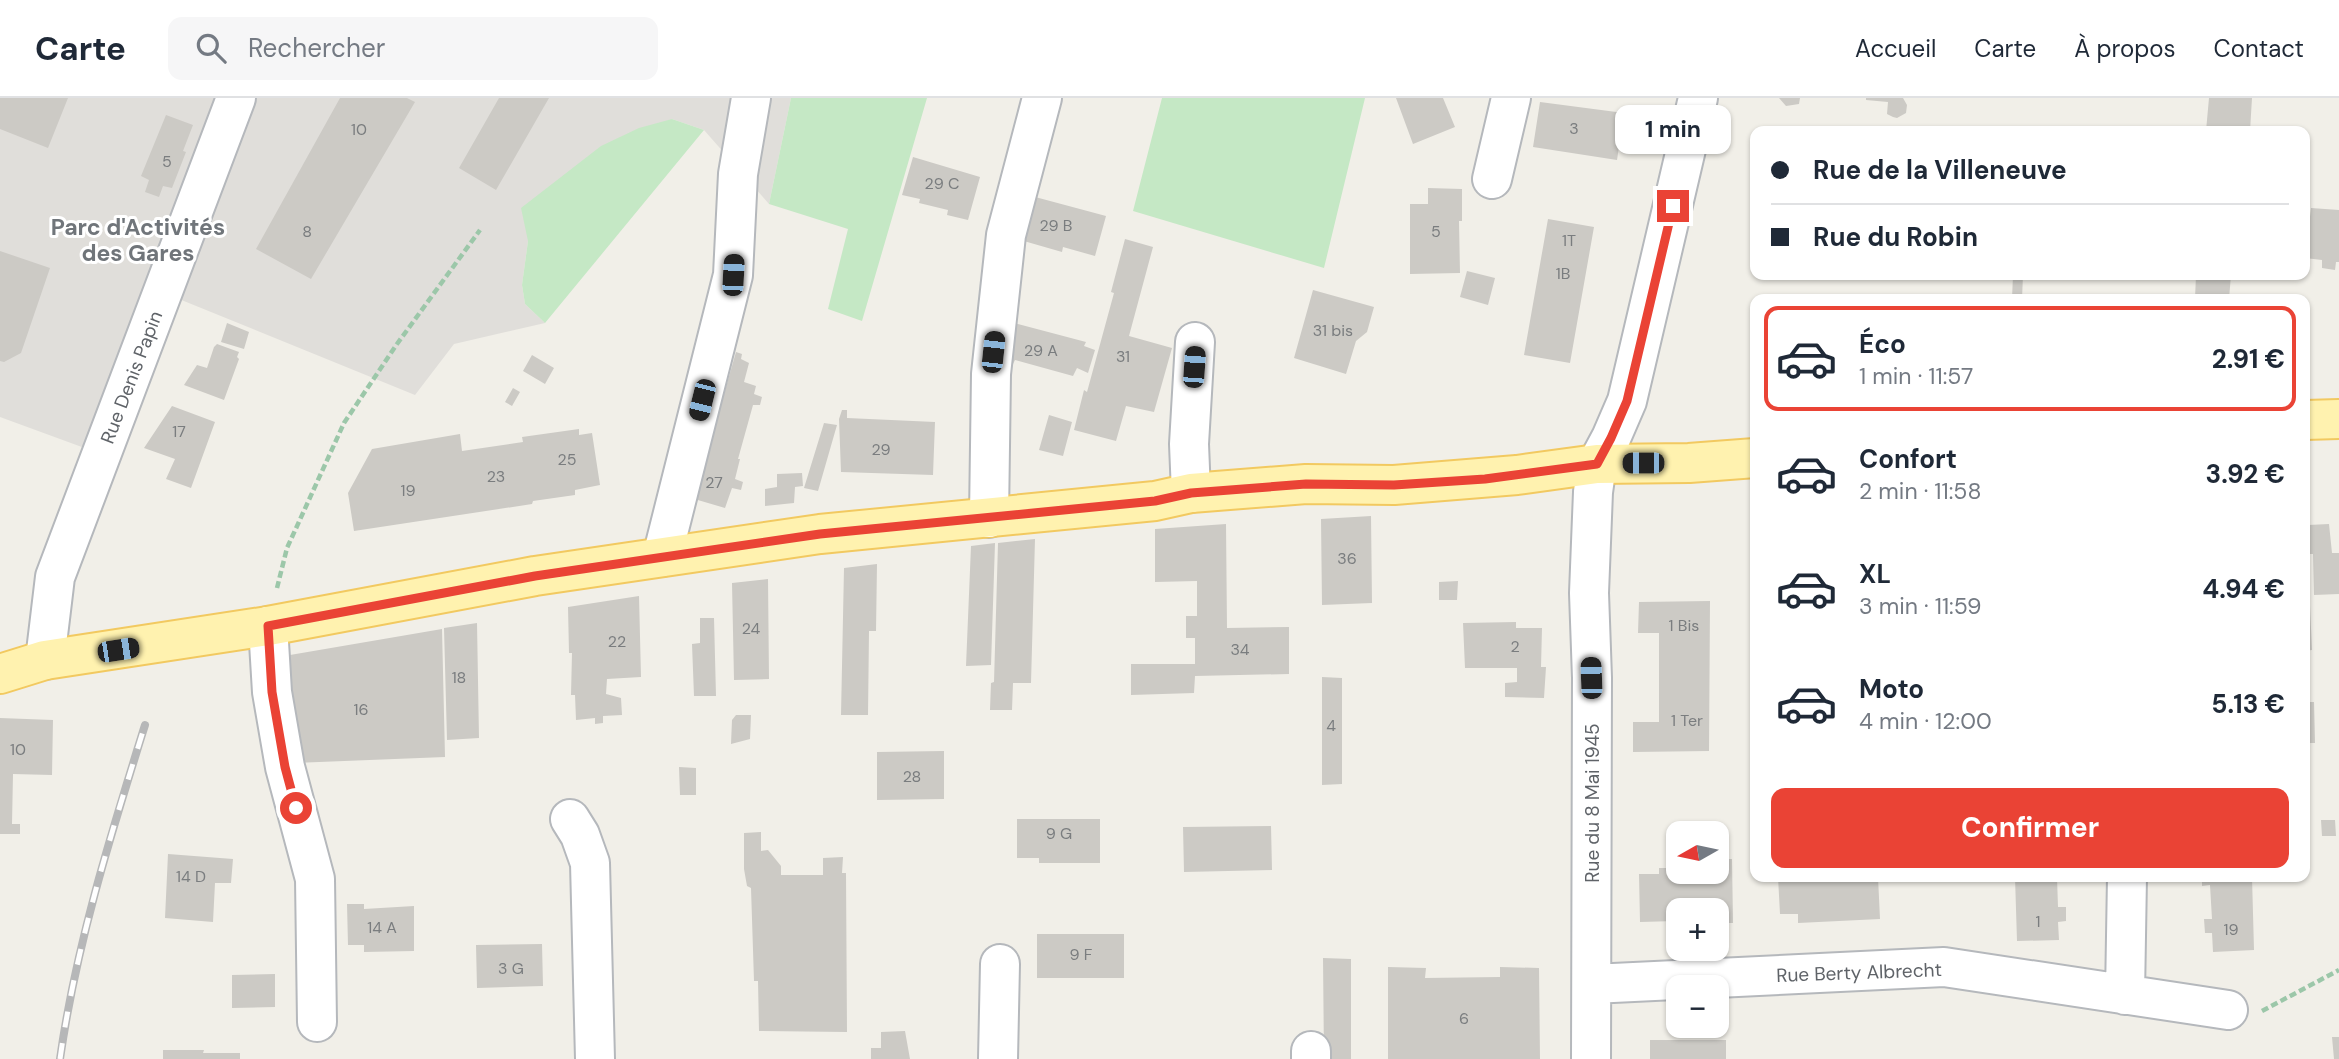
<!DOCTYPE html>
<html lang="fr">
<head>
<meta charset="utf-8">
<style>
  :root { --surface:#fff; --page:#f6f6f7; --text:#1f2937; --muted:#747a83; --line:#e0e1e3; --accent:#ea4335 }
  body { margin:0; font-family:"DM Sans",sans-serif; background:var(--page); color:var(--text); height:100vh; display:flex; flex-direction:column; font-size:26px; white-space:nowrap }
  * { box-sizing:border-box; margin:0 }
  p { font-size:23px; color:var(--muted) }
  .icon { flex:none; width:38px; height:38px; fill:none; stroke:currentColor; stroke-width:2; stroke-linecap:round; stroke-linejoin:round }
  .map { position:relative; flex:1; overflow:hidden }
  .side { position:absolute; left:1750px; top:196px; width:560px; height:588px; display:flex; flex-direction:column; background:var(--surface); border-radius:14px; box-shadow:0 2px 5px #0004 }
  .side>* { flex:none }
  .hud { position:absolute; left:1750px; top:28px; width:560px; height:154px; border-radius:14px; box-shadow:0 2px 5px #0004; display:grid; align-content:center; height:154px; padding:0 21px; background:var(--surface) }
  .needle { width:46px; rotate:261deg }
  .controls { position:absolute; left:1666px; top:723px; display:grid; gap:14px }
  .controls a { display:grid; place-items:center; width:63px; height:63px; border-radius:14px; background:var(--surface); box-shadow:0 2px 5px #0004; font-size:35px }
  .end { position:absolute; width:32px; height:32px; margin:-16px; border:9px solid #ea4335; background:#fff; box-shadow:0 0 0 4px #fff }
  .from { border-radius:50% }
  .bubble { position:absolute; height:49px; border-radius:14px; background:var(--surface); box-shadow:0 2px 5px #0004; font-size:23px; font-weight:700; line-height:49px; text-align:center }
  .car { position:absolute; width:21px; height:42px; margin:-21px -10px; border-radius:9px; box-shadow:0 0 5px 2px #0007; background:linear-gradient(#222 24%,#8ab4d8 0 40%,#222 0 76%,#8ab4d8 0 86%,#222 0) }
  .hud b { display:flex; align-items:center; gap:24px; height:66px; font-size:26px }
  .hud b+b { border-top:2px solid var(--line) }
  .hud i { width:18px; height:18px; background:var(--text) }
  ul { padding:12px 0 0; list-style:none }
  li { display:flex; align-items:center; gap:21px; height:105px; margin:0 14px 10px; padding:0 7px; border:4px solid transparent; border-radius:14px }
  li div { flex:1 }
  li b { display:block; font-size:26px }
  li em { font-style:normal; font-weight:700 }
  li.current { border-color:var(--accent) }
  li>.icon { width:63px; height:63px; stroke-width:1.5 }
  .cta { display:flex; gap:14px; margin-top:auto; padding:14px 21px }
  .cta a { flex:1; height:80px; border-radius:14px; background:var(--accent); color:#fff; font-size:28px; font-weight:700; line-height:80px; text-align:center }
  header { display:flex; align-items:center; gap:42px; box-sizing:border-box; height:98px; padding:0 35px; background:var(--surface); border-bottom:2px solid var(--line) }
  header strong { font-size:33px }
  nav { display:flex; gap:38px; margin-inline-start:auto; font-size:24px }
  .search { width:490px; height:63px; background:var(--page); display:flex; align-items:center; gap:18px; box-sizing:border-box; padding:0 24px; border-radius:14px; color:var(--muted); font-size:26px }
  .map>svg:first-child { display:block }
  .industrial { fill:#e0deda }
  .green { fill:#c5e8c5 }
  .building { fill:#cccac5 }
  .lines { fill:none; stroke-linecap:round; stroke-linejoin:round }
  .minor-casing { stroke:#b5b8bc; stroke-width:42 }
  .major-casing { stroke:#f2c960; stroke-width:42 }
  .path { stroke:#9cc7a9; stroke-width:4.5; stroke-dasharray:7 3.5; stroke-linecap:butt }
  .minor { stroke:#fff; stroke-width:38 }
  .major { stroke:#fff2af; stroke-width:38 }
  .rail-casing { stroke:#b6b7b8; stroke-width:8 }
  .rail { stroke:#fff; stroke-width:5; stroke-dasharray:16; stroke-linecap:butt }
  .route { stroke:#ea4335; stroke-width:9 }
  .labels { text-anchor:middle; stroke-width:6; stroke-linejoin:round; paint-order:stroke }
  .number-label { font-size:16px; fill:#7a7d7f }
  .street-label { font-size:19px; fill:#5f6368; stroke:#fff }
  .quarter-label { font-size:23px; font-weight:bold; fill:#70757a; stroke:#fff }
</style>
</head>
<body>
<header>
<strong>Carte</strong>
<div class="search"><svg class="icon" aria-label="search" viewBox="0 0 24 24"><circle cx="10" cy="10" r="6"/><path d="M15 15l6 6"/></svg>Rechercher</div>
<nav><a>Accueil</a><a>Carte</a><a>À propos</a><a>Contact</a></nav>
</header>
<div class="map">
<svg width="2339" height="961" viewBox="0 0 2339 961">
  <rect width="100%" height="100%" fill="#f1efe8"/>
  <path class="industrial" d="M 0,0 L 791,0 L 769,106 L 704,32 L 672,21 L 528,143 L 522,187 L 525,206 L 545,225 L 454,246 L 415,297 L 174,199 L 120,363 L 0,319 Z"/>
  <path class="green" d="M 791,0 L 927,0 L 862,223 L 828,211 L 848,131 L 769,106 Z
    M 1162,0 L 1365,0 L 1324,170 L 1133,113 Z
    M 672,21 L 704,32 L 545,225 L 525,206 L 522,187 L 528,143 L 521,110 L 601,48 L 639,30 Z"/>
  <path class="building" d="M 0,0 L 68,0 L 48,50 L 0,31 Z
    M 340,0 L 407,0 L 415,4 L 311,181 L 256,151 Z
    M 499,0 L 549,0 L 496,92 L 459,70 Z
    M 1396,0 L 1443,0 L 1455,29 L 1413,46 Z
    M 1779,0 L 1800,0 L 1799,6 L 1786,8 Z
    M 1866,0 L 1903,0 L 1907,7 L 1906,15 L 1897,20 L 1893,19 L 1887,16 L 1888,4 L 1866,2 Z
    M 2209,0 L 2252,0 L 2250,33 L 2206,33 Z
    M 1540,4 L 1624,15 L 1617,62 L 1533,49 Z
    M 166,17 L 193,27 L 183,53 L 186,54 L 172,90 L 163,88 L 159,99 L 145,94 L 149,82 L 141,78 Z
    M 1645,17 L 1657,19 L 1654,37 L 1642,36 Z
    M 913,59 L 980,79 L 968,122 L 947,117 L 948,112 L 919,105 L 920,101 L 902,97 Z
    M 1428,90 L 1462,91 L 1462,123 L 1459,123 L 1460,175 L 1410,176 L 1410,106 L 1428,106 Z
    M 1024,96 L 1106,118 L 1095,158 L 1063,149 L 1062,154 L 1013,140 Z
    M 2311,110 L 2339,112 L 2339,164 L 2336,164 L 2335,172 L 2322,170 L 2322,162 L 2305,160 Z
    M 1548,121 L 1594,129 L 1570,265 L 1524,257 Z
    M 1125,141 L 1153,149 L 1129,238 L 1172,250 L 1154,314 L 1126,308 L 1116,343 L 1074,332 L 1084,292 L 1087,294 L 1114,195 L 1111,194 Z
    M 0,153 L 50,170 L 21,255 L 4,264 L 0,263 Z
    M 1467,173 L 1495,180 L 1488,207 L 1460,199 Z
    M 2013,177 L 2023,177 L 2022,201 L 2012,201 Z
    M 2196,177 L 2231,177 L 2229,201 L 2195,201 Z
    M 1313,192 L 1374,209 L 1367,234 L 1356,243 L 1346,276 L 1294,260 Z
    M 1010,224 L 1086,244 L 1084,248 L 1095,252 L 1088,275 L 1077,270 L 1073,278 L 1015,262 L 1013,266 L 1003,262 Z
    M 227,225 L 249,234 L 244,251 L 221,244 Z
    M 217,246 L 239,254 L 237,259 L 239,261 L 224,302 L 184,287 L 197,267 L 207,270 L 214,249 Z
    M 736,254 L 742,256 L 741,261 L 749,265 L 744,284 L 756,288 L 754,296 L 762,299 L 760,307 L 753,307 L 738,361 L 740,361 L 735,381 L 743,384 L 741,392 L 732,390 L 725,410 L 691,400 L 708,352 Z
    M 532,257 L 554,270 L 545,286 L 523,273 Z
    M 513,290 L 520,294 L 512,308 L 505,304 Z
    M 172,308 L 215,324 L 191,390 L 166,381 L 175,361 L 144,350 Z
    M 842,312 L 847,312 L 847,320 L 935,324 L 933,377 L 841,374 L 839,321 Z
    M 1049,317 L 1072,324 L 1063,358 L 1039,352 Z
    M 824,325 L 837,327 L 818,393 L 804,390 Z
    M 579,331 L 579,337 L 592,335 L 600,387 L 575,392 L 575,397 L 533,403 L 532,406 L 354,433 L 348,395 L 372,351 L 460,336 L 462,353 L 523,344 L 522,339 Z
    M 802,375 L 803,388 L 795,389 L 794,405 L 765,408 L 765,391 L 777,389 L 777,376 Z
    M 1371,418 L 1372,505 L 1322,507 L 1321,421 Z
    M 1226,426 L 1227,530 L 1289,529 L 1289,576 L 1195,578 L 1194,595 L 1131,597 L 1131,566 L 1195,566 L 1195,540 L 1186,540 L 1186,518 L 1197,518 L 1197,483 L 1155,484 L 1155,431 Z
    M 2329,426 L 2332,455 L 2339,455 L 2339,496 L 2314,497 L 2313,456 L 2309,456 L 2308,427 Z
    M 1035,441 L 1031,585 L 1013,585 L 1012,612 L 990,612 L 991,585 L 994,584 L 998,445 Z
    M 995,445 L 991,567 L 966,568 L 971,448 Z
    M 877,466 L 876,533 L 869,533 L 868,617 L 841,617 L 844,470 Z
    M 768,481 L 769,581 L 734,582 L 732,485 Z
    M 1458,483 L 1457,502 L 1439,502 L 1439,484 Z
    M 639,498 L 641,579 L 607,581 L 606,596 L 621,600 L 622,617 L 603,618 L 603,625 L 595,626 L 595,620 L 576,622 L 575,597 L 571,597 L 572,555 L 569,555 L 568,509 Z
    M 1710,503 L 1709,653 L 1633,654 L 1633,624 L 1659,624 L 1659,535 L 1638,535 L 1639,504 Z
    M 2310,508 L 2312,552 L 2305,553 L 2305,509 Z
    M 700,520 L 714,520 L 716,598 L 694,598 L 692,546 L 700,545 Z
    M 1516,524 L 1516,530 L 1542,530 L 1541,569 L 1546,569 L 1544,600 L 1505,599 L 1505,585 L 1517,584 L 1517,570 L 1465,570 L 1463,525 Z
    M 477,525 L 479,640 L 447,642 L 444,530 Z
    M 442,531 L 445,659 L 294,665 L 290,557 Z
    M 1322,579 L 1342,580 L 1342,686 L 1322,687 Z
    M 2305,604 L 2314,604 L 2315,645 L 2305,645 Z
    M 736,617 L 751,617 L 750,641 L 731,646 L 732,622 Z
    M 0,620 L 53,622 L 52,677 L 13,676 L 12,726 L 20,726 L 20,736 L 0,736 Z
    M 944,653 L 944,701 L 877,702 L 877,654 Z
    M 679,669 L 696,670 L 696,697 L 680,697 Z
    M 1017,721 L 1100,721 L 1100,765 L 1039,765 L 1039,760 L 1017,760 Z
    M 2321,722 L 2335,722 L 2336,738 L 2322,738 Z
    M 1271,728 L 1272,772 L 1184,774 L 1183,729 Z
    M 761,734 L 761,753 L 768,752 L 781,768 L 781,777 L 823,777 L 823,760 L 843,759 L 842,775 L 846,775 L 847,934 L 759,933 L 758,883 L 754,883 L 751,790 L 747,788 L 744,771 L 744,735 Z
    M 168,756 L 233,761 L 231,785 L 215,785 L 213,824 L 165,820 Z
    M 1717,761 L 1732,761 L 1733,825 L 1717,825 L 1717,812 L 1678,812 L 1678,815 L 1676,815 L 1676,823 L 1640,824 L 1639,776 L 1659,776 L 1659,770 L 1678,770 L 1678,774 L 1717,774 Z
    M 1778,779 L 1878,779 L 1880,821 L 1798,825 L 1798,816 L 1780,816 Z
    M 2015,779 L 2057,779 L 2058,809 L 2066,809 L 2066,823 L 2058,824 L 2059,842 L 2017,843 Z
    M 2202,779 L 2252,779 L 2254,852 L 2213,854 L 2212,835 L 2205,835 L 2204,821 L 2212,821 L 2210,787 L 2202,788 Z
    M 347,806 L 364,806 L 364,811 L 414,808 L 414,853 L 364,854 L 364,847 L 348,847 Z
    M 1037,836 L 1124,836 L 1124,880 L 1037,880 Z
    M 542,846 L 543,888 L 477,890 L 476,847 Z
    M 1323,860 L 1351,861 L 1351,961 L 1324,961 Z
    M 1388,869 L 1426,870 L 1425,880 L 1500,879 L 1500,869 L 1539,870 L 1540,961 L 1388,961 Z
    M 275,876 L 275,909 L 232,910 L 232,877 Z
    M 905,933 L 910,961 L 871,961 L 871,950 L 881,950 L 881,934 Z
    M 2332,939 L 2339,939 L 2339,961 L 2334,961 Z
    M 1650,942 L 1726,942 L 1726,961 L 1650,961 Z
    M 163,952 L 204,952 L 203,955 L 240,955 L 240,961 L 163,961 Z"/>
  <g class="lines">
    <defs>
      <path id="minor" d="M 1492,81 L 1511,0
        M 1191,395 L 1189,346 L 1195,244
        M 989,420 L 991,276 L 1006,137 L 1042,0
        M 662,459 L 733,177 L 738,76 L 751,0
        M 268,528 L 272,594 L 285,669 L 315,781 L 317,924
        M 45,562 L 55,479 L 236,0
        M 570,721 L 580,737 L 590,765 L 595,961
        M 1592,886 L 1944,869 L 2228,912
        M 2125,897 L 2127,779
        M 1311,953 L 1311,961
        M 998,961 L 1000,866
        M 1591,961 L 1592,580 L 1589,495 L 1593,394 L 1597,366 L 1611,340 L 1627,303 L 1698,0"/>
      <path id="major" d="M 2305,322 L 2339,321
        M 0,576 L 45,562 L 268,528 L 535,478 L 820,436 L 1155,403 L 1191,395 L 1306,386 L 1394,387 L 1517,377 L 1597,366 L 1689,365 L 1755,360"/>
    </defs>
    <use href="#minor" class="minor-casing"/>
    <use href="#major" class="major-casing"/>
    <path class="path" d="M 277,490 L 287,450 L 344,325 L 397,246 L 480,132
      M 2262,913 L 2339,872"/>
    <use href="#minor" class="minor"/>
    <use href="#major" class="major"/>
    <defs>
      <path id="rail" d="M 60,961 C 76,847 111,736 145,627"/>
    </defs>
    <use href="#rail" class="rail-casing"/>
    <use href="#rail" class="rail"/>
  </g>
  <g class="lines">
    <path class="route" d="M 296,710 L 285,669 L 272,594 L 268,528 L 535,478 L 820,436 L 1155,403 L 1191,395 L 1306,386 L 1394,387 L 1485,381 L 1597,366 L 1611,340 L 1627,303 L 1673,108"/>
  </g>
  <g class="labels">
    <g class="number-label">
      <text x="1574" y="36">3</text>
      <text x="359" y="37">10</text>
      <text x="167" y="69">5</text>
      <text x="942" y="91">29 C</text>
      <text x="1056" y="133">29 B</text>
      <text x="307" y="139">8</text>
      <text x="1436" y="139">5</text>
      <text x="1569" y="148">1T</text>
      <text x="1563" y="181">1B</text>
      <text x="1333" y="238">31 bis</text>
      <text x="1041" y="258">29 A</text>
      <text x="1123" y="264">31</text>
      <text x="179" y="339">17</text>
      <text x="881" y="357">29</text>
      <text x="567" y="367">25</text>
      <text x="496" y="384">23</text>
      <text x="714" y="390">27</text>
      <text x="408" y="398">19</text>
      <text x="1347" y="466">36</text>
      <text x="1684" y="533">1 Bis</text>
      <text x="751" y="536">24</text>
      <text x="617" y="549">22</text>
      <text x="1515" y="554">2</text>
      <text x="1240" y="557">34</text>
      <text x="459" y="585">18</text>
      <text x="361" y="617">16</text>
      <text x="1687" y="628">1 Ter</text>
      <text x="1331" y="633">4</text>
      <text x="18" y="657">10</text>
      <text x="912" y="684">28</text>
      <text x="1059" y="741">9 G</text>
      <text x="191" y="784">14 D</text>
      <text x="2038" y="829">1</text>
      <text x="382" y="835">14 A</text>
      <text x="2231" y="837">19</text>
      <text x="1081" y="862">9 F</text>
      <text x="511" y="876">3 G</text>
      <text x="1464" y="926">6</text>
    </g>
    <g class="street-label">
      <text transform="translate(131 279) rotate(-69)" y="7">Rue Denis Papin</text>
      <text transform="translate(1592 705) rotate(-90)" y="7">Rue du 8 Mai 1945</text>
      <text transform="translate(1859 874) rotate(-2)" y="7">Rue Berty Albrecht</text>
    </g>
    <g class="quarter-label">
      <text x="138" y="137">Parc d'Activités<tspan x="138" dy="26">des Gares</tspan></text>
    </g>
  </g>
</svg>
<div class="controls">
<a><svg class="needle" viewBox="-14 -14 28 28"><path d="M0-13l5 13h-10z" fill="#e53935"/><path d="M0 13l5-13h-10z" fill="#747a83"/></svg></a>
<a>+</a>
<a>−</a>
</div>
<i class="end from" style="left:296px;top:710px"></i>
<i class="end" style="left:1673px;top:108px"></i>
<div class="bubble" style="left:1615px;top:7px;width:116px">1 min</div>
<i class="car" style="left:733px;top:177px;rotate:3deg"></i>
<i class="car" style="left:993px;top:254px;rotate:6deg"></i>
<i class="car" style="left:1194px;top:269px;rotate:4deg"></i>
<i class="car" style="left:702px;top:302px;rotate:194deg"></i>
<i class="car" style="left:1643px;top:365px;rotate:270deg"></i>
<i class="car" style="left:118px;top:552px;rotate:81deg"></i>
<i class="car" style="left:1591px;top:580px;rotate:358deg"></i>
<div class="hud">
<b><i class="from"></i>Rue de la Villeneuve</b>
<b><i></i>Rue du Robin</b>
</div>
<section class="side">
<ul>
<li class="current"><svg class="icon" aria-label="car" viewBox="0 0 24 24"><path d="M5 17H2v-5l4-1 3-4h7l3 4 3 1v5h-3M9 17h6M6 11h13"/><circle cx="7" cy="17" r="2"/><circle cx="17" cy="17" r="2"/></svg><div><b>Éco</b><p>1 min · 11:57</p></div><em>2.91 €</em></li>
<li><svg class="icon" aria-label="car" viewBox="0 0 24 24"><path d="M5 17H2v-5l4-1 3-4h7l3 4 3 1v5h-3M9 17h6M6 11h13"/><circle cx="7" cy="17" r="2"/><circle cx="17" cy="17" r="2"/></svg><div><b>Confort</b><p>2 min · 11:58</p></div><em>3.92 €</em></li>
<li><svg class="icon" aria-label="car" viewBox="0 0 24 24"><path d="M5 17H2v-5l4-1 3-4h7l3 4 3 1v5h-3M9 17h6M6 11h13"/><circle cx="7" cy="17" r="2"/><circle cx="17" cy="17" r="2"/></svg><div><b>XL</b><p>3 min · 11:59</p></div><em>4.94 €</em></li>
<li><svg class="icon" aria-label="car" viewBox="0 0 24 24"><path d="M5 17H2v-5l4-1 3-4h7l3 4 3 1v5h-3M9 17h6M6 11h13"/><circle cx="7" cy="17" r="2"/><circle cx="17" cy="17" r="2"/></svg><div><b>Moto</b><p>4 min · 12:00</p></div><em>5.13 €</em></li>
</ul>
<div class="cta"><a>Confirmer</a></div>
</section>
</div>
</body>
</html>
